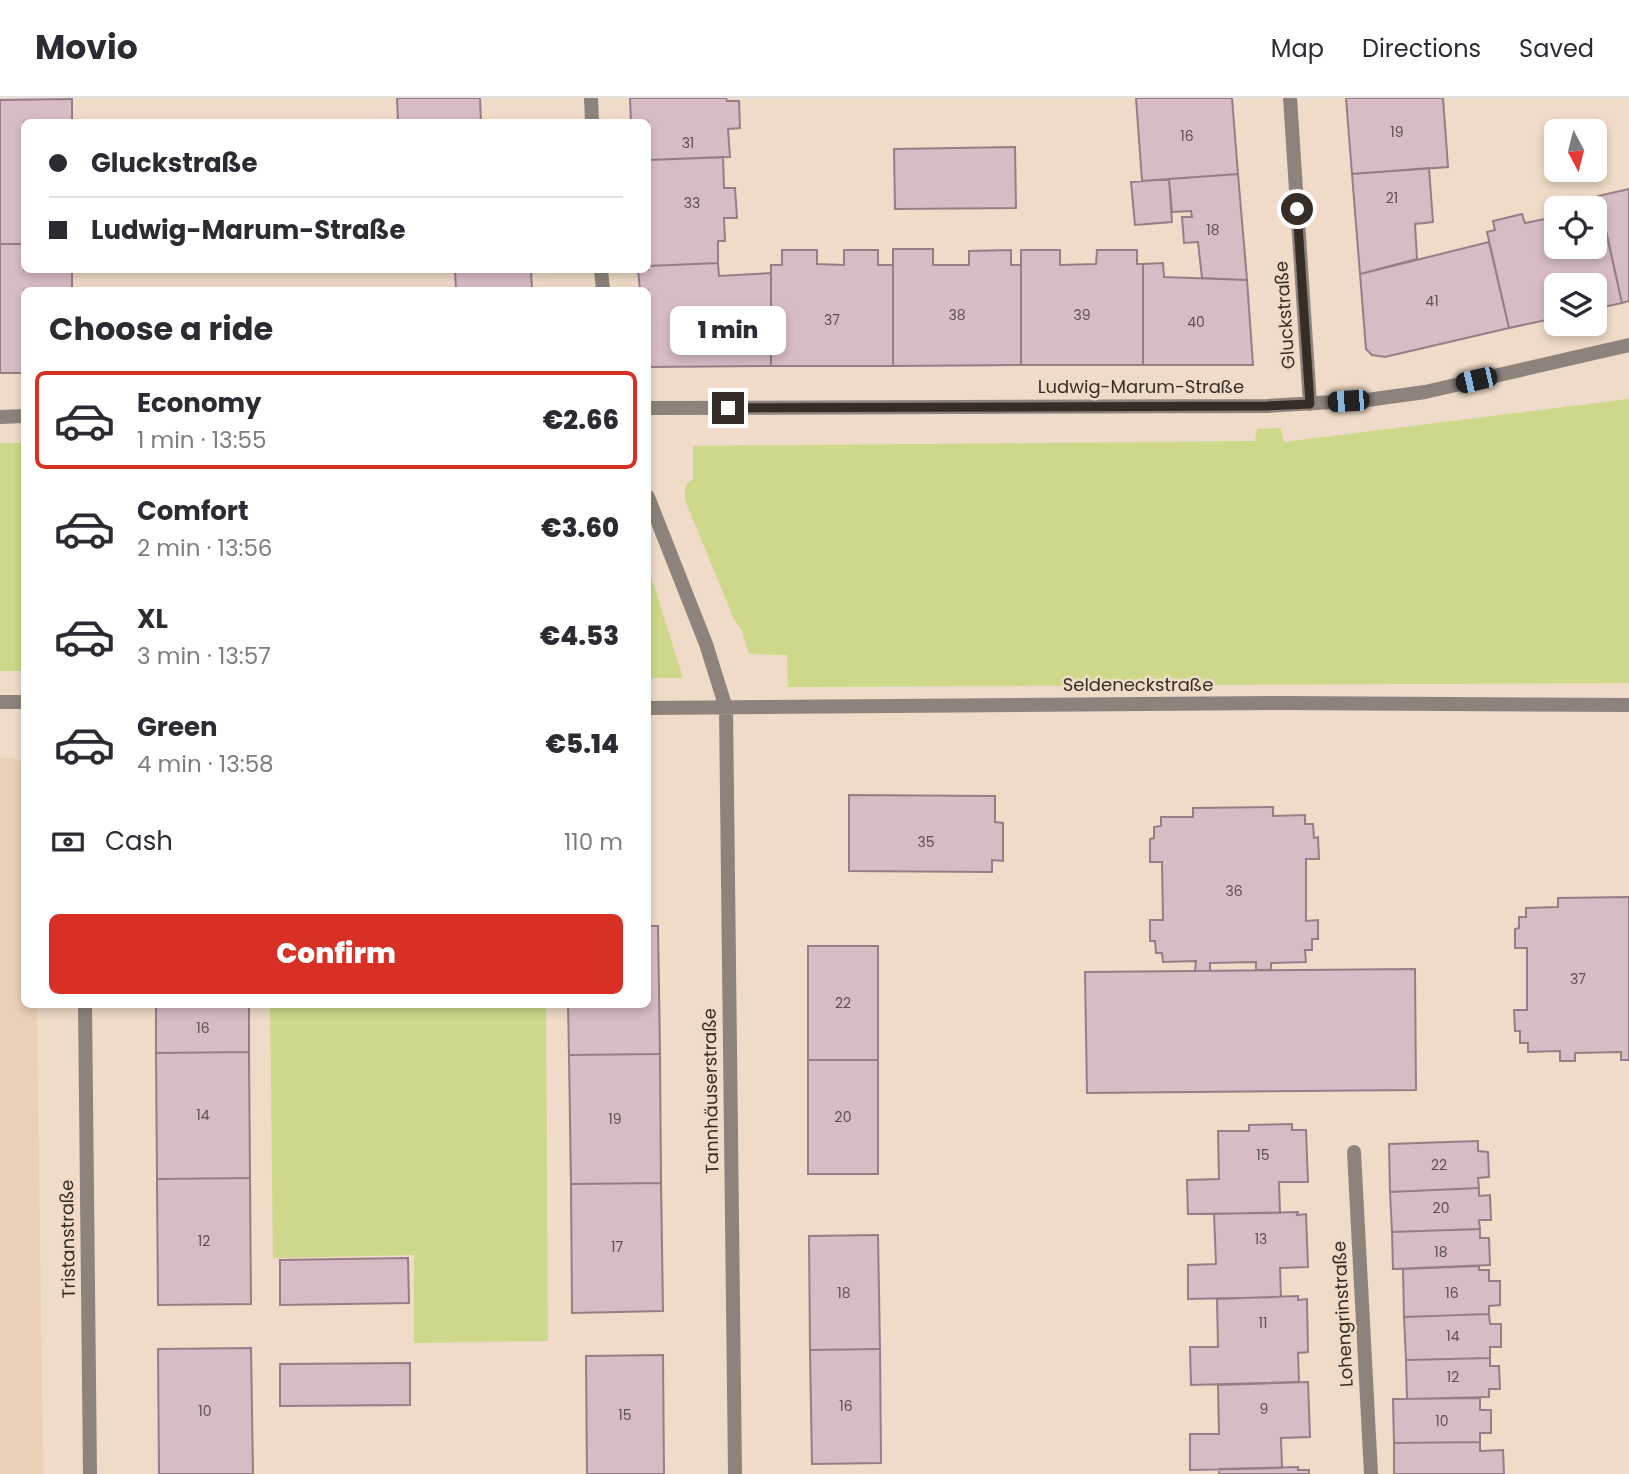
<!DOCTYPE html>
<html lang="en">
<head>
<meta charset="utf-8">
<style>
  :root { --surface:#fff; --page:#f7f7f7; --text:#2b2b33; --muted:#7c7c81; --line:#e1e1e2; --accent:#d93025 }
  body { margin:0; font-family:Poppins,sans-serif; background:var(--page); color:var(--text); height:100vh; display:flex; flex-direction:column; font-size:26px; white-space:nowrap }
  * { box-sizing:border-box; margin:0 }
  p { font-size:23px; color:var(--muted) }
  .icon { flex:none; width:38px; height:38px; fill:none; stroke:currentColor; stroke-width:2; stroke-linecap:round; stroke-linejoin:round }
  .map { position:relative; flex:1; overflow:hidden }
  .panel { position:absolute; left:21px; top:189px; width:630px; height:721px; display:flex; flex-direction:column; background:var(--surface); border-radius:10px; box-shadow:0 4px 10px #0003 }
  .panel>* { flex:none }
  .banner { position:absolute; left:21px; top:21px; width:630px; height:154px; border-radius:10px; box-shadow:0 4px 10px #0003; display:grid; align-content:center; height:154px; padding:0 28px; background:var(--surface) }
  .needle { width:46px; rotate:173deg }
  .controls { position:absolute; left:1544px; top:21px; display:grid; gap:14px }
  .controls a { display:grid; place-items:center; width:63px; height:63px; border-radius:10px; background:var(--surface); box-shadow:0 4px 10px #0003; font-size:35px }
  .end { position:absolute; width:32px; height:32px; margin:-16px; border:9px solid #362e26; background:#fff; box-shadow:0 0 0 4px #fff }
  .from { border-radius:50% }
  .bubble { position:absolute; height:49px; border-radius:10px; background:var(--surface); box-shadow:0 4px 10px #0003; font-size:23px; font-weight:800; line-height:49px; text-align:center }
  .car { position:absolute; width:21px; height:42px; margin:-21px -10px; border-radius:9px; box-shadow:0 0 5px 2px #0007; background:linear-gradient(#222 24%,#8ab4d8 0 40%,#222 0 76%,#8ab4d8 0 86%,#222 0) }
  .banner b { display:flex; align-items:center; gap:24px; height:66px; font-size:26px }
  .banner b+b { border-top:2px solid var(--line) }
  .banner i { width:18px; height:18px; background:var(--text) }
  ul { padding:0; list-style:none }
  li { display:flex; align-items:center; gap:21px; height:98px; margin:0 14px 10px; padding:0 14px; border:4px solid transparent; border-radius:10px }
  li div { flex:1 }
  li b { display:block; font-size:26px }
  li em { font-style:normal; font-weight:800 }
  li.selected { border-color:var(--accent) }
  li>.icon { width:63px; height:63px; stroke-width:1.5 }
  h2 { padding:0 28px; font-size:32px; line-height:84px }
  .pay { display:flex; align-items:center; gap:18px; height:77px; padding:0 28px; font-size:26px }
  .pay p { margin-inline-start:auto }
  .primary-button { display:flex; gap:14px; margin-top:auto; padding:14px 28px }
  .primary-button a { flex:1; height:80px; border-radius:10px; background:var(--accent); color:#fff; font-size:28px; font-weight:800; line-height:80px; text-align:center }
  header { display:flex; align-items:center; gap:42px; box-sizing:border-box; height:98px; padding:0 35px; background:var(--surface); border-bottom:2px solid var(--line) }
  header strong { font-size:33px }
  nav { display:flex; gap:38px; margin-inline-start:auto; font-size:24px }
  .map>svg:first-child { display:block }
  .built { fill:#ead0b6 }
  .green { fill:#ced88b }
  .building { fill:#d7bbc5; stroke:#987d87; stroke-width:2; fill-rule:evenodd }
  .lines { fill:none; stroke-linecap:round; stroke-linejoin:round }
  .service { stroke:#8d837c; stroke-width:14 }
  .minor { stroke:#8d837c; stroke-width:14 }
  .route { stroke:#362e26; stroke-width:9 }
  .labels { text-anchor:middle; stroke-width:5; stroke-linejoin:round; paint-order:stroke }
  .number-label { font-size:14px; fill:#5e514e }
  .street-label { font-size:18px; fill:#362e26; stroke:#efdbc7 }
</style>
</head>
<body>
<header>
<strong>Movio</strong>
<nav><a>Map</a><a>Directions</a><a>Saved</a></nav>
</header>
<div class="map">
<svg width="1629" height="1376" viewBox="0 0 1629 1376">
  <rect width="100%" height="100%" fill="#efdbc7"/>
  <path class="built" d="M 0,660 L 12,660 L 24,665 L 24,906 L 37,907 L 43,1376 L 0,1376 Z"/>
  <path class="green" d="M 1629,301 L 1629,585 L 788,589 L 787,557 L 749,556 L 741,531 L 734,521 L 685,402 C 684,392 685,386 693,381 L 693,348 L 1255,343 L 1257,331 L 1281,330 L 1284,344 Z
    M 0,345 L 24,345 L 24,573 L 0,573 Z
    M 648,468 L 683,580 L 648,580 Z
    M 270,907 L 546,907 L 548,1243 L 414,1245 L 414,1157 L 273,1160 Z"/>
  <path class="building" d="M 397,0 L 480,0 L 481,24 L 398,24 Z
    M 630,0 L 726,0 L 727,3 L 739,3 L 740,30 L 728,31 L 730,59 L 648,62 L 648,24 L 631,24 Z
    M 1136,0 L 1232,0 L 1238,76 L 1142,83 Z
    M 1346,0 L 1443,0 L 1448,69 L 1352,76 Z
    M 72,1 L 72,24 L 24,24 L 24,146 L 0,146 L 0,2 Z
    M 1015,49 L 1016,110 L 895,111 L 894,51 Z
    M 723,59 L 724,90 L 735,90 L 737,120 L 724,120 L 725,143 L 718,143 L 718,165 L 648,168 L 648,62 Z
    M 1429,70 L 1433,124 L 1415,126 L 1417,161 L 1360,176 L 1352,76 Z
    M 1238,76 L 1247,182 L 1202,180 L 1198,144 L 1184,145 L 1182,119 L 1192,119 L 1191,113 L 1172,114 L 1169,81 Z
    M 1169,81 L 1172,124 L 1135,127 L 1131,84 Z
    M 1629,91 L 1629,203 L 1622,205 L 1598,98 Z
    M 1581,102 L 1583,109 L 1600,105 L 1622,205 L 1594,211 L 1594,187 L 1556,187 L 1556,220 L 1509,230 L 1487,134 L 1495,132 L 1493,123 L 1522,116 L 1525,125 L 1555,119 L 1553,108 ZM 1556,110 L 1594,110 L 1594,149 L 1556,149 Z
    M 1489,144 L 1509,230 L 1385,259 L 1372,257 L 1366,251 L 1360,176 Z
    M 0,146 L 24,146 L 24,172 L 72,172 L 72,192 L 24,192 L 24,275 L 0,275 Z
    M 893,151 L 933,151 L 933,167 L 969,167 L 969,153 L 1011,152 L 1011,167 L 1021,167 L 1021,267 L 893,268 Z
    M 782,152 L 817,152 L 817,166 L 844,167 L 844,152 L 878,152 L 878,167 L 893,167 L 893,268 L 771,268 L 771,167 L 782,167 Z
    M 1021,152 L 1060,152 L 1060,167 L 1096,166 L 1097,152 L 1137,152 L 1137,166 L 1143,166 L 1143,267 L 1021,267 Z
    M 718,165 L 719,178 L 771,175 L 771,268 L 648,269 L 648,192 L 640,192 L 638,172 L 648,172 L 648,168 Z
    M 1163,165 L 1164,179 L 1247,182 L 1253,267 L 1143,267 L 1143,166 Z
    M 455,172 L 531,172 L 532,192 L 456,192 Z
    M 849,697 L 995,698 L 995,724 L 1003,725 L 1003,763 L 992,762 L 992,774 L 849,773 Z
    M 1273,709 L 1273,718 L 1305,717 L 1305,726 L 1313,726 L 1314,740 L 1318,739 L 1319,761 L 1306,761 L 1306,823 L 1318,822 L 1318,841 L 1312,841 L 1312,852 L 1305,852 L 1306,864 L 1271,865 L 1271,872 L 1256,872 L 1256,864 L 1210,865 L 1210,873 L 1195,873 L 1196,863 L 1163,864 L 1162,855 L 1156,855 L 1155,843 L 1150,843 L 1150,822 L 1163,822 L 1162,764 L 1150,764 L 1150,741 L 1154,740 L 1154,729 L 1161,728 L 1161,719 L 1193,719 L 1193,710 Z
    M 1629,799 L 1629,962 L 1621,962 L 1621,954 L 1575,955 L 1575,963 L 1560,963 L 1560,953 L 1528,954 L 1528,945 L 1520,945 L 1520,933 L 1515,933 L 1514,912 L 1527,912 L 1527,850 L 1515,850 L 1515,831 L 1519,830 L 1519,819 L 1526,819 L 1526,810 L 1558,809 L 1558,800 Z
    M 648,828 L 658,828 L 660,956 L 569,957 L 568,906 L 648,906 Z
    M 808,848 L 878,848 L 878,962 L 808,962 Z
    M 1415,871 L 1416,992 L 1087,995 L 1085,874 Z
    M 156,906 L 249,906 L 249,954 L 156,955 Z
    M 249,954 L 250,1080 L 157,1081 L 156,955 Z
    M 660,956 L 661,1085 L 571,1086 L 569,957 Z
    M 808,962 L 878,962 L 878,1076 L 808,1076 Z
    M 1292,1026 L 1292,1032 L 1306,1032 L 1308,1084 L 1279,1084 L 1280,1115 L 1188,1116 L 1187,1082 L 1219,1081 L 1218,1033 L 1249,1033 L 1249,1027 Z
    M 1478,1043 L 1478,1053 L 1488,1054 L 1489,1079 L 1478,1080 L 1479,1090 L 1390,1094 L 1389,1046 Z
    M 250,1080 L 251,1206 L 158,1207 L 157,1081 Z
    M 661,1085 L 663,1213 L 572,1215 L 571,1086 Z
    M 1479,1090 L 1479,1098 L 1490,1097 L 1491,1122 L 1479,1122 L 1480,1131 L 1392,1134 L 1390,1094 Z
    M 1298,1114 L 1297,1117 L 1306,1116 L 1308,1169 L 1280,1170 L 1281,1199 L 1188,1201 L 1188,1167 L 1216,1166 L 1214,1116 Z
    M 1480,1131 L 1480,1140 L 1489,1140 L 1490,1167 L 1393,1171 L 1392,1134 Z
    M 878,1137 L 880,1251 L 810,1252 L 809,1138 Z
    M 408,1160 L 409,1205 L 280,1207 L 280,1162 Z
    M 1479,1168 L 1479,1172 L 1489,1172 L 1489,1183 L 1500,1183 L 1500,1207 L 1489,1208 L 1489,1216 L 1404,1219 L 1403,1171 Z
    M 1298,1198 L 1298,1202 L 1307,1201 L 1308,1254 L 1298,1255 L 1299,1284 L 1191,1287 L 1190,1249 L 1218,1249 L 1217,1201 Z
    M 1489,1216 L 1490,1226 L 1501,1226 L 1501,1249 L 1490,1249 L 1490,1260 L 1406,1262 L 1404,1219 Z
    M 251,1250 L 253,1376 L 159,1376 L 158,1251 Z
    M 880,1251 L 881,1365 L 812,1366 L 810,1252 Z
    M 663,1257 L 664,1376 L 587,1376 L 586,1258 Z
    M 1490,1260 L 1490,1268 L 1499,1268 L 1500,1291 L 1489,1291 L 1489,1299 L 1407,1301 L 1406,1262 Z
    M 410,1265 L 410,1307 L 280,1308 L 280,1266 Z
    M 1308,1284 L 1310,1339 L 1281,1340 L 1282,1370 L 1190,1372 L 1190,1336 L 1219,1336 L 1218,1287 Z
    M 1480,1300 L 1480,1312 L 1491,1312 L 1491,1335 L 1480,1335 L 1480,1344 L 1394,1345 L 1393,1301 Z
    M 1480,1344 L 1480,1353 L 1503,1352 L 1504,1376 L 1394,1376 L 1394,1345 Z
    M 1298,1369 L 1298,1372 L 1309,1372 L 1309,1376 L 1219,1376 L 1219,1371 Z"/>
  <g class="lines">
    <path class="service" d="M 1354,1054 L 1371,1376"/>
    <path class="minor" d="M 591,0 L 592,24
      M 1290,0 L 1310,306
      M 601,172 L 603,192
      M 648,310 L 1267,308 L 1367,302 L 1425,294 L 1629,247
      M 0,319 L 24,318
      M 648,399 L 706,546 L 726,610 L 735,1376
      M 0,604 L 24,604
      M 648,610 L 1284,605 L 1629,607
      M 85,906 L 90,1376"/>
  </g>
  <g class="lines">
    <path class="route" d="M 728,310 L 1267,308 L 1310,306 L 1297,111"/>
  </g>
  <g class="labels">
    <g class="number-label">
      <text x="1397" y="39">19</text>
      <text x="1187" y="43">16</text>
      <text x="688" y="50">31</text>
      <text x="1392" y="105">21</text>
      <text x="692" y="110">33</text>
      <text x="1213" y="137">18</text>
      <text x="1432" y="208">41</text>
      <text x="957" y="222">38</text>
      <text x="1082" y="222">39</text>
      <text x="832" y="227">37</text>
      <text x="1196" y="229">40</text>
      <text x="926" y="749">35</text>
      <text x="1234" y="798">36</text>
      <text x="1578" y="886">37</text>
      <text x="843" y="910">22</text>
      <text x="203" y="935">16</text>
      <text x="203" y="1022">14</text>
      <text x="843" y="1024">20</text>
      <text x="615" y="1026">19</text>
      <text x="1263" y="1062">15</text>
      <text x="1439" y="1072">22</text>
      <text x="1441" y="1115">20</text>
      <text x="1261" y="1146">13</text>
      <text x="204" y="1148">12</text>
      <text x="617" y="1154">17</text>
      <text x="1441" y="1159">18</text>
      <text x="844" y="1200">18</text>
      <text x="1452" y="1200">16</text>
      <text x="1263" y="1230">11</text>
      <text x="1453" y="1243">14</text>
      <text x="1453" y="1284">12</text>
      <text x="846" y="1313">16</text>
      <text x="1264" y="1316">9</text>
      <text x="205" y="1318">10</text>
      <text x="625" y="1322">15</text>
      <text x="1442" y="1328">10</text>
    </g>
    <g class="street-label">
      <text transform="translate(1285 217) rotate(-94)" y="6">Gluckstraße</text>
      <text x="1141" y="295">Ludwig-Marum-Straße</text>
      <text x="1138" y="593">Seldeneckstraße</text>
      <text transform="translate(711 993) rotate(-91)" y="6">Tannhäuserstraße</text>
      <text transform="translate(68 1141) rotate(-91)" y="6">Tristanstraße</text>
      <text transform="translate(1343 1216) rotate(-93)" y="6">Lohengrinstraße</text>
    </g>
  </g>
</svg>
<div class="controls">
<a><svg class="needle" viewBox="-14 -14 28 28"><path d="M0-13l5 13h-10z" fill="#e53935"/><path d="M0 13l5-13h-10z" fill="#7c7c81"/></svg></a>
<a><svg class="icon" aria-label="locate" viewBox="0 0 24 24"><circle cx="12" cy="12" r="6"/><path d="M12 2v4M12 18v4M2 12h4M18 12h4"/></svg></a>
<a><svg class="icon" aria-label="layers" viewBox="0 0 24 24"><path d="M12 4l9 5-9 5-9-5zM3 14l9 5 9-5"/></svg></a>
</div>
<i class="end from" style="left:1297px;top:111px"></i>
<i class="end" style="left:728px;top:310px"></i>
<div class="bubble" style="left:670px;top:208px;width:116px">1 min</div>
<i class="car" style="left:1476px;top:282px;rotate:257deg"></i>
<i class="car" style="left:1348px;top:303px;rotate:266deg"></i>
<div class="banner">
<b><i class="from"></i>Gluckstraße</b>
<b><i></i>Ludwig-Marum-Straße</b>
</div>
<section class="panel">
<h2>Choose a ride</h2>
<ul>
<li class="selected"><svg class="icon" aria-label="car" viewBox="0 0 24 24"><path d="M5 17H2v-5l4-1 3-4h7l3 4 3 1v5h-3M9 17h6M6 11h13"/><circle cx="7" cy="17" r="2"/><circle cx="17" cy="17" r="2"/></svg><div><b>Economy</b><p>1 min · 13:55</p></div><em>€2.66</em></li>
<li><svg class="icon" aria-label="car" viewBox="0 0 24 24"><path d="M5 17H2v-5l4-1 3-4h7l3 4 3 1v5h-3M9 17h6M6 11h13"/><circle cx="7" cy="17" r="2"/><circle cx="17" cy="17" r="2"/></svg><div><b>Comfort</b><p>2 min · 13:56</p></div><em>€3.60</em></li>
<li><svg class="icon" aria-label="car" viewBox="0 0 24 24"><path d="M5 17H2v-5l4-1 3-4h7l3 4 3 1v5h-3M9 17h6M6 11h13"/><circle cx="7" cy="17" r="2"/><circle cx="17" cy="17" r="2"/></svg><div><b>XL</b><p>3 min · 13:57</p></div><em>€4.53</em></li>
<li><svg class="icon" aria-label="car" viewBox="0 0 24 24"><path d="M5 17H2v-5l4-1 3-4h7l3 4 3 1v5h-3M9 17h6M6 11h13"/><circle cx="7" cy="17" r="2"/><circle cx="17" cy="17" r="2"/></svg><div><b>Green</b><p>4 min · 13:58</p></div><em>€5.14</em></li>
</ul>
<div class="pay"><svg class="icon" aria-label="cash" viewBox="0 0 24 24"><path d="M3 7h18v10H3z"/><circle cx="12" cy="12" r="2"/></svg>Cash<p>110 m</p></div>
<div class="primary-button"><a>Confirm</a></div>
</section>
</div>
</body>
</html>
